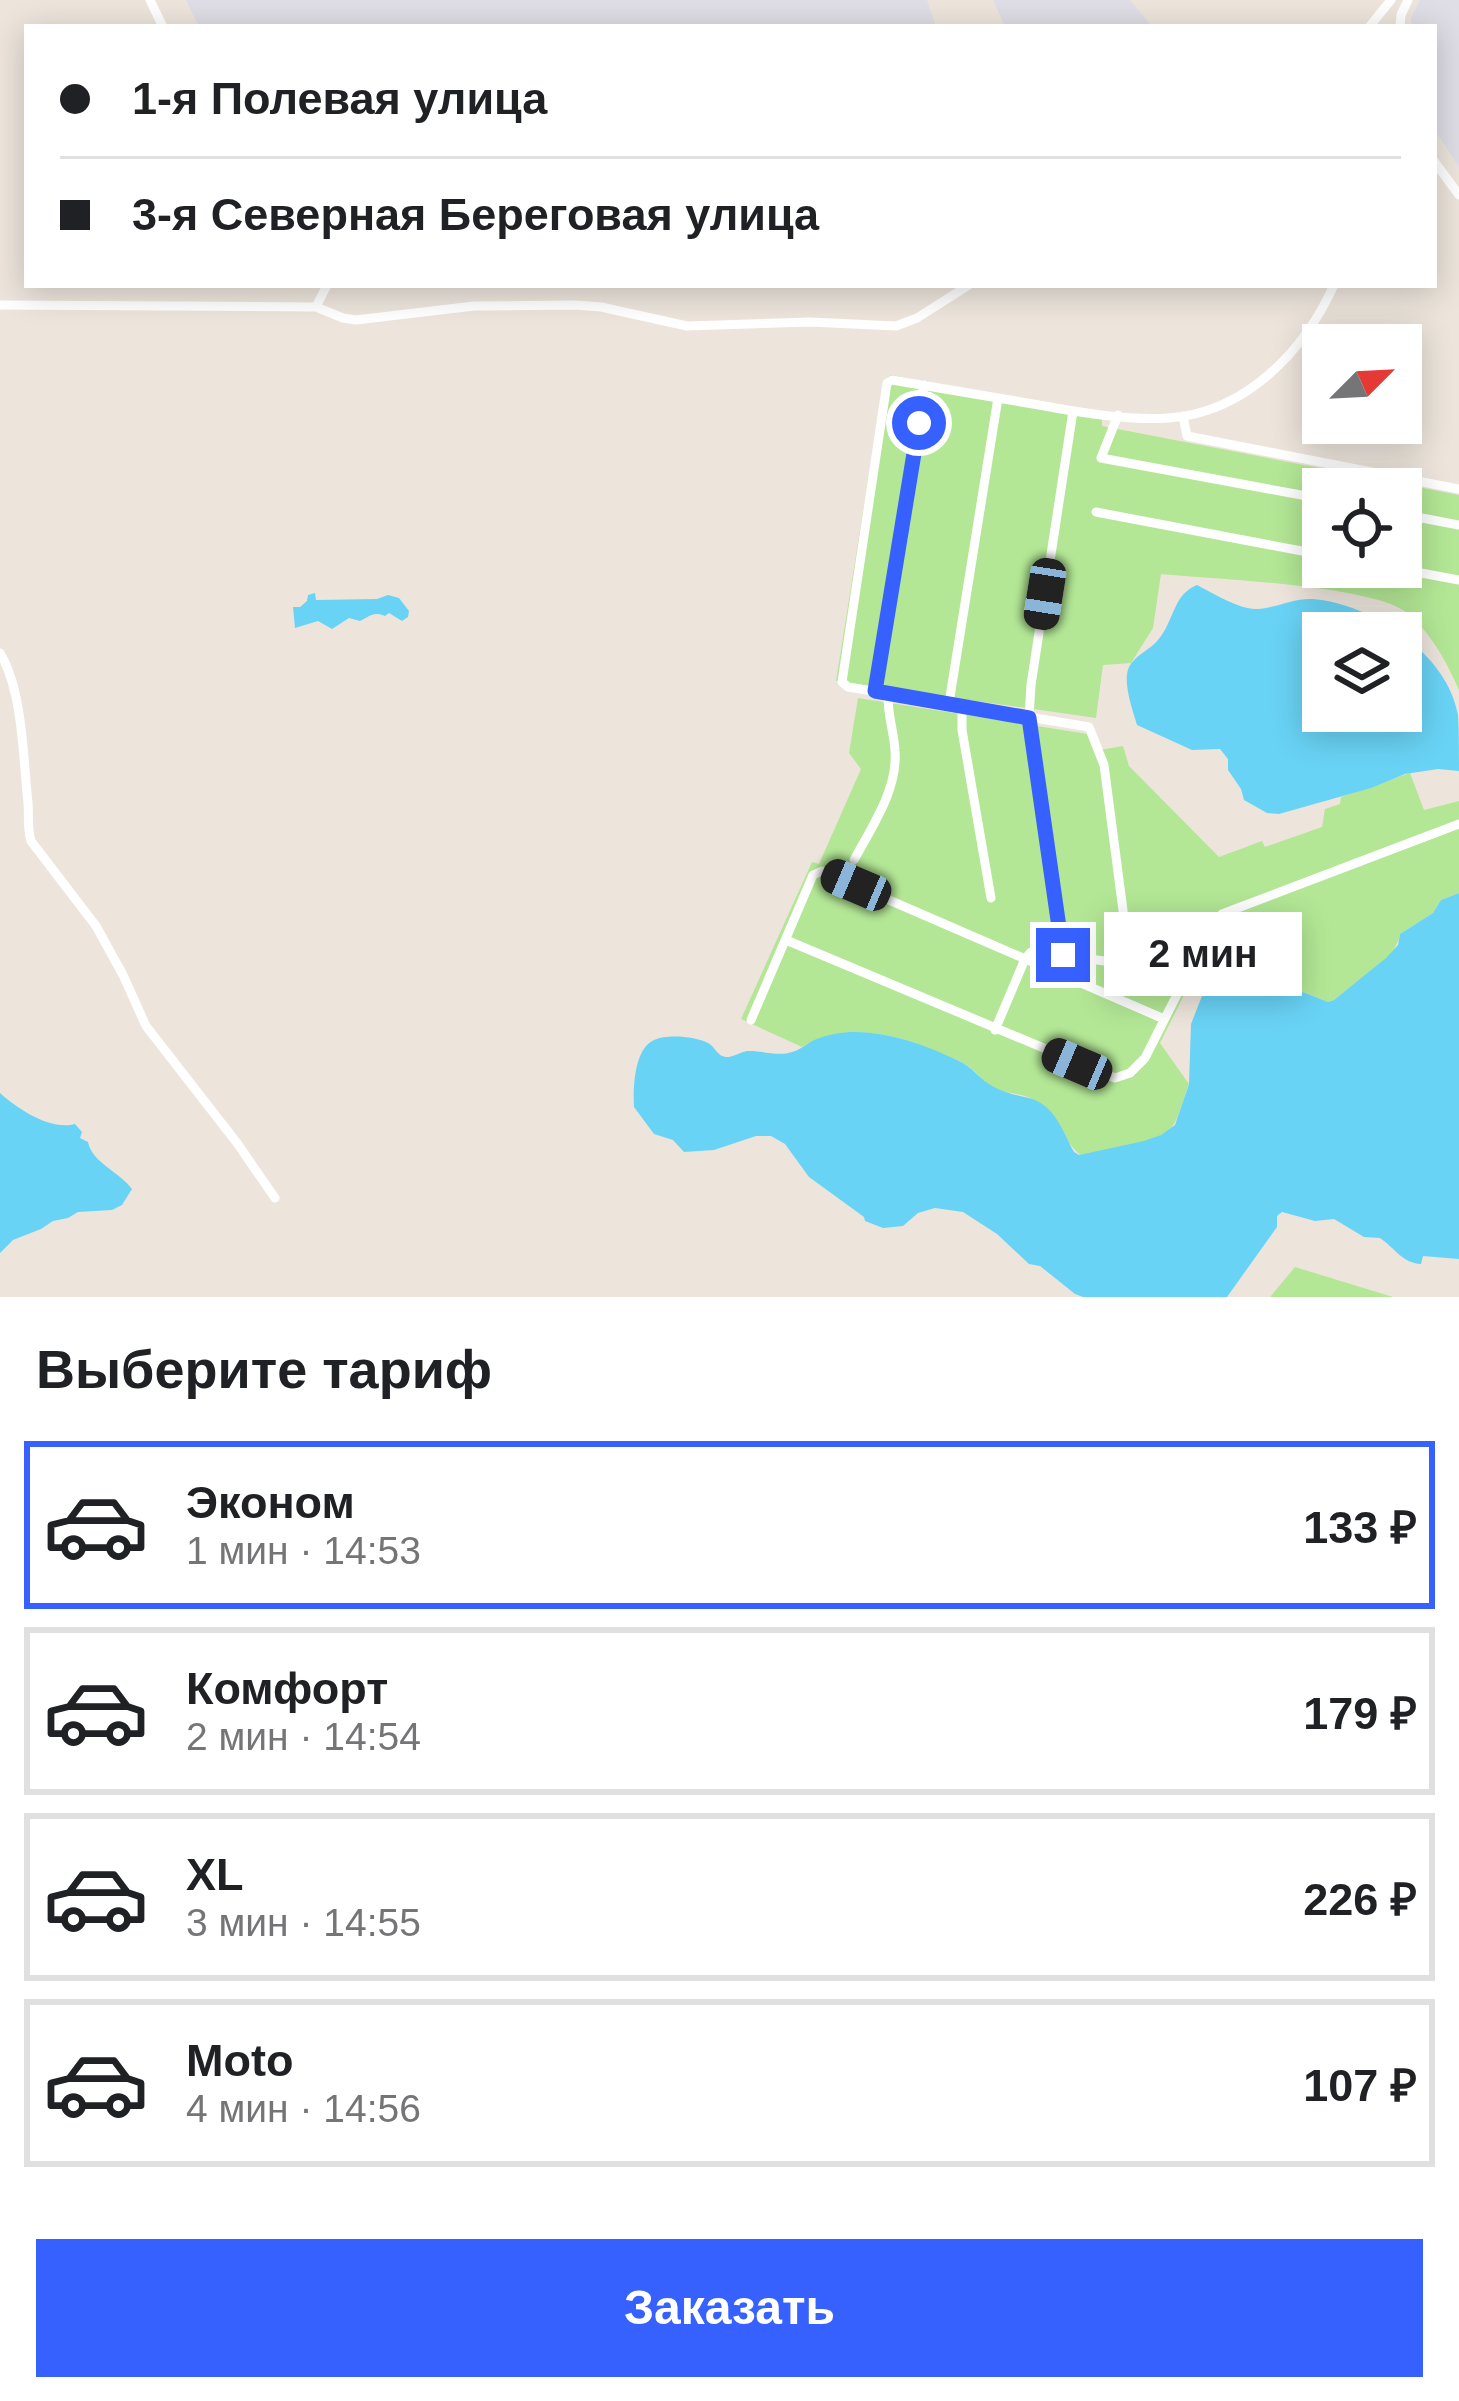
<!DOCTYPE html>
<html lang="ru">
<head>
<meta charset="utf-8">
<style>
  :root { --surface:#fff; --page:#f6f6f6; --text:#202124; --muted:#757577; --line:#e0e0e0; --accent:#3761ff }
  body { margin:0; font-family:Arial,sans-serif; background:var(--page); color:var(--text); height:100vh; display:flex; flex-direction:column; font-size:45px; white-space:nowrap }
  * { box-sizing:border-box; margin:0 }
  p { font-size:39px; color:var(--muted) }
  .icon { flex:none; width:66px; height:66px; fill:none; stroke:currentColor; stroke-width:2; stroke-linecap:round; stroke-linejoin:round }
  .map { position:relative; height:1297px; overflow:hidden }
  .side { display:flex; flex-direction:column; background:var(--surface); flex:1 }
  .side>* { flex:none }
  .guide { position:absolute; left:24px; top:24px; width:1413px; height:264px; border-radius:0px; box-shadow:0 6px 30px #0003; display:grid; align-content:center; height:264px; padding:0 36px; background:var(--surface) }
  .needle { width:78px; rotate:66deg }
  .fabs { position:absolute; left:1302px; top:324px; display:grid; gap:24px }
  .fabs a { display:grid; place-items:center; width:120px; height:120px; border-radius:0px; background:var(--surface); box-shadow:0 6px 30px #0003; font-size:60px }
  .end { position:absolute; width:54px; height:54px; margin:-27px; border:15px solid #3761ff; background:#fff; box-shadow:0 0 0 6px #fff }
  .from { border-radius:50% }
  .bubble { position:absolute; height:84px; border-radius:0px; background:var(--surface); box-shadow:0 6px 30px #0003; font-size:39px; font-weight:800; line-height:84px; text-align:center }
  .car { position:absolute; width:36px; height:72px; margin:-36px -18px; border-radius:15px; box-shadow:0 0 9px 3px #0007; background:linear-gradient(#222 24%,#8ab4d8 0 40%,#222 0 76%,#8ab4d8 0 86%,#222 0) }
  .guide b { display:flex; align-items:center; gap:42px; height:114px; font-size:45px }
  .guide b+b { border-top:3px solid var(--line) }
  .guide i { width:30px; height:30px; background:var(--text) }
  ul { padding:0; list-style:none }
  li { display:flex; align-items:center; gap:36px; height:168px; margin:0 24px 18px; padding:0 12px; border:6px solid var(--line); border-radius:0px }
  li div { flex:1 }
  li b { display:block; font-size:45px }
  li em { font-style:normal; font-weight:800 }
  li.current { border-color:var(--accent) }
  li>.icon { width:108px; height:108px; stroke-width:1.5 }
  h2 { padding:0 36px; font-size:54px; line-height:144px }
  .primary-button { display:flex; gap:24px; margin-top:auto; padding:24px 36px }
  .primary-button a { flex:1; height:138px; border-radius:0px; background:var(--accent); color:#fff; font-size:48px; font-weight:800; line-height:138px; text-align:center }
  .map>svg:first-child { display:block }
  .industrial { fill:#dfdde5 }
  .green { fill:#b3e795; fill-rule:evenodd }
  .water { fill:#69d3f5; fill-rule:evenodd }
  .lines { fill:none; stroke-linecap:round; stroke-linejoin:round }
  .minor { stroke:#fff; stroke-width:9 }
  .route { stroke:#3761ff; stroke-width:15 }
</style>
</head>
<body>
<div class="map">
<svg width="1459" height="1297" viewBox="0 0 1459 1297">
  <rect width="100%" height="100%" fill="#ede5dc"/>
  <path class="industrial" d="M 186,0 L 927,0 L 936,27 L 199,27 Z
    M 993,0 L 1130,0 L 1151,25 L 1005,27 Z
    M 1420,0 L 1459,0 L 1459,167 L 1434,129 L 1434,27 L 1412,27 L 1411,18 Z"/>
  <path class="green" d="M 891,375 L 1071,408 L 1102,417 L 1102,426 L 1459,495 L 1459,690 C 1446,661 1432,634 1407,613 C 1373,585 1211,579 1161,574 L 1153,628 L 1131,663 L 1103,665 L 1096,718 L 836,681 L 884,380 ZM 1323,489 L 1401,489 L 1401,567 L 1323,567 Z
    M 858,698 L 1088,734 L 1094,751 L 1123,746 L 1129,766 L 1219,857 L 1262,841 L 1265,847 L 1322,827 L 1325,809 L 1340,804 L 1341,797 L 1410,773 L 1424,810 L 1459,801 L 1459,893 L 1441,900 L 1433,913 L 1400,934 C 1395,962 1355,982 1334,1000 L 1328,1002 L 1280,983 L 1250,981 L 1242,977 L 1236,963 L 1225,966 L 1217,953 L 1207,949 L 1160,1043 L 1189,1084 C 1184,1095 1179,1120 1171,1128 C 1157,1143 1101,1154 1080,1155 C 1066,1142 1046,1107 1032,1099 C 1022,1093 1007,1094 997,1089 C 982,1082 974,1068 960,1061 C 952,1057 942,1056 934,1052 C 895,1031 844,1024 802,1047 L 741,1019 L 812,862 L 819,864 L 861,769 L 849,753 Z
    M 1295,1267 L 1393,1297 L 1270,1297 Z"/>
  <path class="water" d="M 1197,585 C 1212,593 1241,610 1257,609 C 1276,608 1294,598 1312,599 C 1371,603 1448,654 1458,715 C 1459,732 1459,753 1459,771 L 1438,769 L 1405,774 L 1371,788 L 1279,814 L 1267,813 L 1244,800 L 1241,789 L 1228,770 L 1228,759 L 1220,749 L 1192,750 L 1137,725 C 1133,711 1122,682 1129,667 C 1135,655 1150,650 1158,640 C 1174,622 1173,594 1197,585 ZM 1323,633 L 1401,633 L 1401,711 L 1323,711 Z
    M 315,593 L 316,600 L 377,599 L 388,595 L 399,598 L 409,611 L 408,617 L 402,621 L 389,613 L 385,616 C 372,611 370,617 360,621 L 349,618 L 332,629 L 318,621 L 295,628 L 293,607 L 300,607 L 307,601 L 308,595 Z
    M 1459,893 L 1459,1259 L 1423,1256 L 1421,1264 C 1402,1263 1395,1248 1380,1238 L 1364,1237 L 1334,1219 L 1315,1221 L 1282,1212 L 1277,1216 L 1277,1227 L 1227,1297 L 1083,1297 L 1075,1294 L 1040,1266 L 1029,1264 L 997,1234 L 963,1212 L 935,1208 L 918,1213 L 903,1226 L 883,1228 L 865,1221 L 864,1217 L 809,1177 L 785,1144 L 771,1136 L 756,1136 L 714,1150 L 684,1152 L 673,1140 L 654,1134 L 634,1107 C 633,1088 634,1049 654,1040 C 666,1034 695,1036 708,1043 C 716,1047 717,1058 729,1057 C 735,1056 741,1052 747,1051 C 761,1050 778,1057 792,1052 C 801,1050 808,1042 817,1039 C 861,1021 917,1041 957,1060 C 972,1066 980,1080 994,1087 C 1005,1093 1016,1095 1029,1098 C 1055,1105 1062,1130 1074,1152 L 1079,1155 L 1144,1141 L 1161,1135 L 1175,1125 L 1189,1084 L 1191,1024 L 1202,996 L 1219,974 L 1235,973 L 1250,981 L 1280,983 L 1328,1002 L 1334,1000 L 1386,958 L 1398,945 L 1400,934 L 1433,913 L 1441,900 Z
    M 0,1093 C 18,1109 51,1131 75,1124 L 82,1132 L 80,1138 L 88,1142 C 92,1163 120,1172 132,1189 L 122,1205 L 112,1210 L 78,1212 L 68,1218 L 53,1221 L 41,1229 L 13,1240 L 0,1253 Z"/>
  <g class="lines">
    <path class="minor" d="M 150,0 L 163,27
      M 1369,27 L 1391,0
      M 1400,27 L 1401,15 L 1408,0
      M 1434,161 L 1459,195
      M 0,305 L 316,307 L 343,318 L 356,320 L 474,306 L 575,305 L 601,307 L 687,326 L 810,322 L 896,326 L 917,318 L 969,285
      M 316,307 L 327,285
      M 1118,415 L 1101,458 L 1323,499
      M 1183,416 L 1187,436 L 1459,489
      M 1096,512 L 1323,555
      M 1401,514 L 1459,525
      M 1389,567 L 1459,580
      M 0,653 C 23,691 23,758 28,803 C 29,816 27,828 31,841 L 96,926 L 123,975 L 146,1026 L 237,1143 L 275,1198
      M 875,691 L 924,385
      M 949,703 L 998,398
      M 962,705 L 962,730 L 991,898
      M 854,860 C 871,828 898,790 895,751 C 894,731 887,714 888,693
      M 786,940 L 1115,1078 L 1130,1073 L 1145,1058 L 1210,929 L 1222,914 L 1459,824
      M 1063,955 L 1029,718 L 1031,685 L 1073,411
      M 1130,964 L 1104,765 L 1089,727 L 848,687 L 842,682 L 887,383 L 892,380 C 941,388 990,397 1039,405 C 1076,412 1132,421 1168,418 C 1246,413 1304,351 1334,285
      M 751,1020 L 813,875 L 822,871 L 1164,1019
      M 995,1030 L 1025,959 L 1031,952 L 1187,971"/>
  </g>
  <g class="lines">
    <path class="route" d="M 919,423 L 875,691 L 1029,718 L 1063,955"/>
  </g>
</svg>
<div class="fabs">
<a><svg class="needle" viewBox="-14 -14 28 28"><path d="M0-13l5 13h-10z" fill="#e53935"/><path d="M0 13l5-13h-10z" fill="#757577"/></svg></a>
<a><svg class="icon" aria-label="locate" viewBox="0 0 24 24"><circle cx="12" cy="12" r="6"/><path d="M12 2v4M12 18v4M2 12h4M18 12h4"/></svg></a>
<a><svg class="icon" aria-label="layers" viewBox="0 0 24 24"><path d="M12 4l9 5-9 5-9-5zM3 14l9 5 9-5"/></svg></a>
</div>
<i class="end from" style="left:919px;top:423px"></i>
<i class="end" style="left:1063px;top:955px"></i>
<div class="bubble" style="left:1104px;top:912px;width:198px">2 мин</div>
<i class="car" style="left:1045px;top:594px;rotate:189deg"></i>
<i class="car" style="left:856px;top:885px;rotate:293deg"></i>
<i class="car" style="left:1077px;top:1064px;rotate:293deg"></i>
<div class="guide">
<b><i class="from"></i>1-я Полевая улица</b>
<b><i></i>3-я Северная Береговая улица</b>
</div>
</div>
<section class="side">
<h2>Выберите тариф</h2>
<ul>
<li class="current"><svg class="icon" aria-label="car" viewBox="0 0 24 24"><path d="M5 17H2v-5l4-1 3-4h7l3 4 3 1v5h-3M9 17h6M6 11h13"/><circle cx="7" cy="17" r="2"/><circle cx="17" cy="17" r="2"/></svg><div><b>Эконом</b><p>1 мин · 14:53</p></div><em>133 ₽</em></li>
<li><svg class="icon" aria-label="car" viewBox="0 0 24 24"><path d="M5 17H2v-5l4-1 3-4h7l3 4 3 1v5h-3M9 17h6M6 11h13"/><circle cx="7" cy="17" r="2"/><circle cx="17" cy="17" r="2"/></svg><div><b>Комфорт</b><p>2 мин · 14:54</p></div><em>179 ₽</em></li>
<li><svg class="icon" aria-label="car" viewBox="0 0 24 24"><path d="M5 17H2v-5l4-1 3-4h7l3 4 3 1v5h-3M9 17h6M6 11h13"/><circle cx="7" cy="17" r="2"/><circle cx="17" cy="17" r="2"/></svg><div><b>XL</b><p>3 мин · 14:55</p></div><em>226 ₽</em></li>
<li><svg class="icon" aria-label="car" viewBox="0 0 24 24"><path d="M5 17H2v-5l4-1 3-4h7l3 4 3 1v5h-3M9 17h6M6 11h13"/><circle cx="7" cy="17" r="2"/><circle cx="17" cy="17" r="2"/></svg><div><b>Moto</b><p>4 мин · 14:56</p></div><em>107 ₽</em></li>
</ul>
<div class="primary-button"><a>Заказать</a></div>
</section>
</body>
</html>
